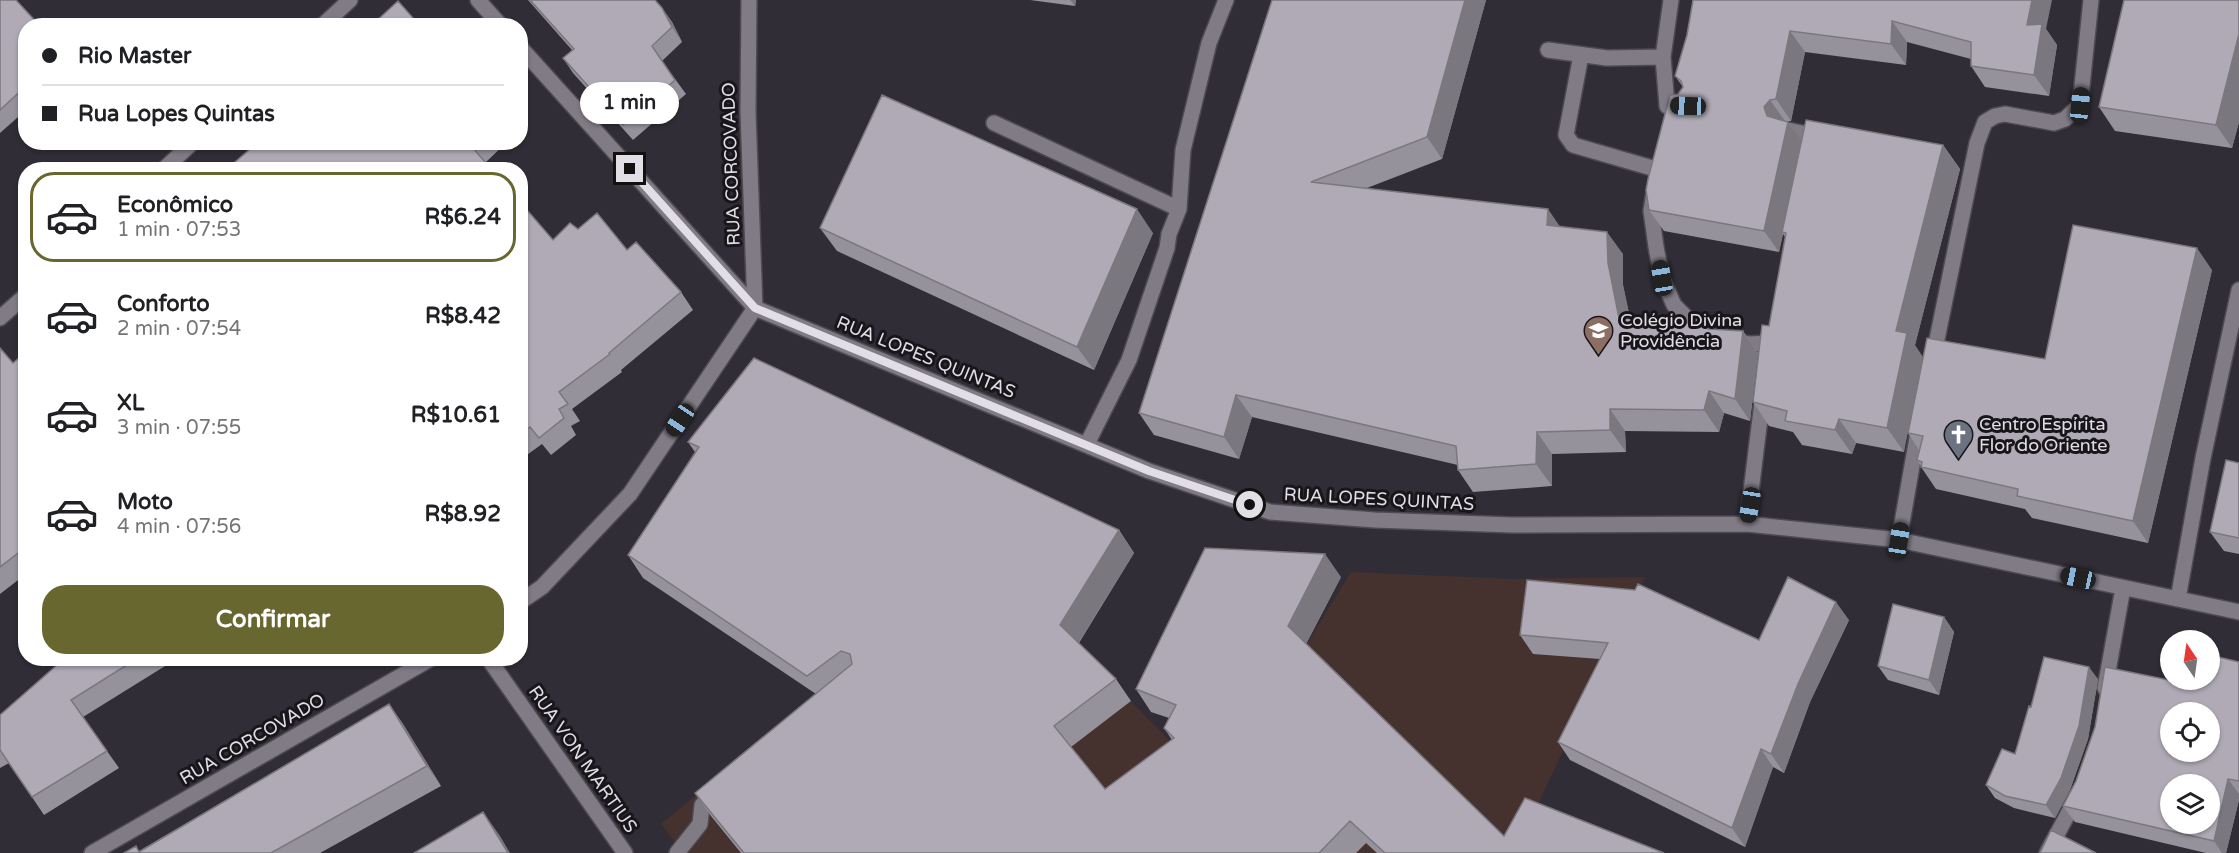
<!DOCTYPE html>
<html lang="pt">
<head>
<meta charset="utf-8">
<style>
  :root { --surface:#fff; --page:#f6f6f6; --text:#202124; --muted:#757577; --line:#e0e0e0; --accent:#696730 }
  body { margin:0; font-family:"Varela Round",sans-serif; background:var(--page); color:var(--text); height:100vh; display:flex; flex-direction:column; font-size:22px; white-space:nowrap }
  * { box-sizing:border-box; margin:0 }
  p { font-size:20px; color:var(--muted) }
  .icon { flex:none; width:33px; height:33px; fill:none; stroke:currentColor; stroke-width:2; stroke-linecap:round; stroke-linejoin:round }
  .map { position:relative; flex:1; overflow:hidden }
  .drawer { position:absolute; left:18px; top:162px; width:510px; height:504px; display:flex; flex-direction:column; background:var(--surface); border-radius:24px; box-shadow:0 2px 4px #0004 }
  .drawer>* { flex:none }
  .top-card { position:absolute; left:18px; top:18px; width:510px; height:132px; border-radius:24px; box-shadow:0 2px 4px #0004; display:grid; align-content:center; height:132px; padding:0 24px; background:var(--surface) }
  .needle { width:39px; rotate:347deg }
  .buttons { position:absolute; left:2160px; top:630px; display:grid; gap:12px }
  .buttons a { display:grid; place-items:center; width:60px; height:60px; border-radius:50%; background:var(--surface); box-shadow:0 2px 4px #0004; font-size:30px }
  .end { position:absolute; width:27px; height:27px; margin:-14px; border:8px solid #e1dfe5; background:#111; box-shadow:0 0 0 3px #111 }
  .from { border-radius:50% }
  .bubble { position:absolute; height:42px; border-radius:21px; background:var(--surface); box-shadow:0 2px 4px #0004; font-size:20px; font-weight:700; line-height:42px; text-align:center }
  .car { position:absolute; width:18px; height:36px; margin:-18px -9px; border-radius:8px; box-shadow:0 0 4px 2px #0007; background:linear-gradient(#222 24%,#8ab4d8 0 40%,#222 0 76%,#8ab4d8 0 86%,#222 0) }
  .top-card b { display:flex; align-items:center; gap:21px; height:57px; font-size:22px }
  .top-card b+b { border-top:2px solid var(--line) }
  .top-card i { width:15px; height:15px; background:var(--text) }
  ul { padding:10px 0 0; list-style:none }
  li { display:flex; align-items:center; gap:18px; height:90px; margin:0 12px 9px; padding:0 12px; border:3px solid transparent; border-radius:24px }
  li div { flex:1 }
  li b { display:block; font-size:22px }
  li em { font-style:normal; font-weight:700 }
  li.current { border-color:var(--accent) }
  li>.icon { width:54px; height:54px; stroke-width:1.5 }
  .button { display:flex; gap:12px; margin-top:auto; padding:12px 24px }
  .button a { flex:1; height:69px; border-radius:24px; background:var(--accent); color:#fff; font-size:24px; font-weight:700; line-height:69px; text-align:center }
  .map>svg:first-child { display:block }
  .commercial { fill:#45312e }
  .lines { fill:none; stroke-linecap:round; stroke-linejoin:round }
  .minor-casing { stroke:#4d4a51; stroke-width:18 }
  .minor { stroke:#807b85; stroke-width:15 }
  .wall { fill:#96929c }
  .shaded-wall { fill:#7a777f }
  .building { fill:#afaab5; stroke:#7a777f; stroke-width:1.5; fill-rule:evenodd }
  .route { stroke:#e1dfe5; stroke-width:8 }
  .labels { text-anchor:middle; stroke-width:6; stroke-linejoin:round; paint-order:stroke }
  .street-label { font-size:18px; fill:#e1dfe5; stroke:#18161a }
  .poi-label { font-size:18px; fill:#e1dfe5; stroke:#18161a; text-anchor:start }
</style>
</head>
<body>
<div class="map">
<svg width="2239" height="853" viewBox="0 0 2239 853">
  <rect width="100%" height="100%" fill="#312d36"/>
  <path class="commercial" d="M 1351,572 L 1514,579 L 1645,577 L 1515,853 L 684,853 L 661,824 L 958,578 L 1111,681 L 1217,789 Z"/>
  <g class="lines">
    <defs>
      <path id="minor" d="M 478,0 L 501,26
        M 322,26 L 350,0
        M 520,47 L 755,308 L 1149,471 L 1270,512 L 1375,520 L 1512,525 L 1747,524 L 1899,540 L 2239,612
        M 1548,50 L 1607,58 L 1663,57 L 1671,0
        M 1581,55 L 1566,135 L 1573,145 L 1659,170
        M 1663,57 L 1667,106 L 1687,107
        M 994,123 L 1179,209
        M 1788,130 L 1811,135 L 1813,139 L 1812,147
        M 163,170 L 193,142
        M 1654,192 L 1651,211 L 1656,247 L 1662,278 L 1674,305 L 1704,335 L 1726,341 L 1750,344 L 1769,343
        M 0,318 L 26,295
        M 1933,359 L 1977,143 L 1985,122 L 1995,116 L 2005,114 L 2054,123 L 2065,119 L 2080,105 L 2091,0
        M 1087,444 L 1129,360 L 1167,248 L 1169,234 L 1179,209 L 1183,150 L 1199,84 L 1209,43 L 1226,0
        M 1747,524 L 1763,394
        M 1899,540 L 1919,426
        M 2178,599 L 2203,458 L 2239,290
        M 520,602 L 542,587 L 630,494 L 755,308 L 748,112 L 749,0
        M 488,658 L 625,853
        M 2105,688 L 2123,588
        M 92,853 L 432,658
        M 677,853 L 700,824 L 702,805 L 719,792
        M 2047,853 L 2078,795"/>
    </defs>
    <use href="#minor" class="minor-casing"/>
    <use href="#minor" class="minor"/>
  </g>
  <path class="wall" d="M 0,0 L 26,26 L 26,110 L 0,133 Z
    M 528,0 L 655,0 L 662,8 L 672,22 L 682,42 L 662,61 L 686,94 L 633,140 L 573,73 L 563,58 L 572,50 Z
    M 1030,0 L 1076,0 L 1075,6 Z
    M 1272,0 L 1486,0 L 1442,159 L 1367,188 L 1560,226 L 1623,254 L 1623,285 L 1630,319 L 1709,329 L 1743,331 L 1758,353 L 1750,421 L 1724,413 L 1719,432 L 1625,431 L 1626,452 L 1552,454 L 1552,486 L 1473,492 L 1458,470 L 1458,465 L 1252,417 L 1239,459 L 1154,435 L 1139,413 Z
    M 1693,0 L 2046,29 L 2057,45 L 2049,96 L 1985,87 L 1971,66 L 1971,59 L 1907,42 L 1906,65 L 1805,52 L 1791,121 L 1785,121 L 1788,122 L 1801,141 L 1943,145 L 1960,169 L 1915,345 L 1904,452 L 1856,443 L 1852,454 L 1802,445 L 1793,432 L 1769,426 L 1753,402 L 1769,326 L 1786,238 L 1783,234 L 1779,252 L 1664,231 L 1649,210 L 1678,94 L 1683,87 L 1675,76 L 1687,35 Z
    M 2239,0 L 2239,122 L 2232,148 L 2115,131 L 2099,107 Z
    M 258,142 L 507,142 L 486,162 Z
    M 520,202 L 553,240 L 578,229 L 627,250 L 681,292 L 693,310 L 621,370 L 622,372 L 572,409 L 580,421 L 571,426 L 576,435 L 551,455 L 542,444 L 520,460 Z
    M 820,228 L 1153,233 L 1094,370 L 837,251 Z
    M 2212,270 L 2148,543 L 2032,518 L 2025,509 L 1936,489 L 1921,467 L 1921,466 L 1917,460 L 1919,450 L 1908,433 Z
    M 0,348 L 13,363 L 26,352 L 26,574 L 0,594 Z
    M 688,442 L 1119,530 L 1134,553 L 1079,643 L 1116,679 L 1131,701 L 1071,747 L 1105,789 L 1172,740 L 1164,728 L 1169,718 L 1151,712 L 1136,689 L 1341,577 L 1306,644 L 1504,836 L 1664,853 L 1377,853 L 1366,843 L 1356,853 L 741,853 L 711,816 L 695,793 L 816,694 L 643,578 L 628,555 L 695,452 Z
    M 2239,463 L 2239,554 L 2224,551 L 2210,532 Z
    M 1944,617 L 1954,632 L 1939,695 L 1888,680 L 1878,666 Z
    M 1849,620 L 1810,702 L 1784,773 L 1773,767 L 1745,847 L 1570,760 L 1558,742 L 1600,659 L 1533,654 L 1520,635 L 1759,640 Z
    M 65,658 L 178,658 L 83,717 L 119,768 L 44,815 L 9,763 L 0,768 L 0,715 Z
    M 2239,662 L 2239,800 L 2226,853 L 2206,853 L 2075,822 L 2063,806 L 2183,683 Z
    M 2098,679 L 2088,739 L 2070,790 L 2055,818 L 2014,808 L 1995,798 L 1986,785 L 2015,754 L 2031,707 Z
    M 389,704 L 403,724 L 441,786 L 320,853 L 124,853 L 136,846 L 139,851 Z"/>
  <path class="shaded-wall" d="M 1070,0 L 1076,0 L 1075,6 Z
    M 1465,0 L 1486,0 L 1442,159 L 1427,137 Z
    M 2032,0 L 2052,0 L 2046,29 L 2057,45 L 2049,96 L 2034,75 L 2027,25 Z
    M 662,8 L 672,22 L 682,42 L 672,27 Z
    M 1892,21 L 1907,42 L 1906,65 L 1891,44 Z
    M 1790,31 L 1805,52 L 1791,121 L 1776,99 Z
    M 2239,34 L 2239,122 L 2232,148 L 2216,125 Z
    M 1770,100 L 1785,121 L 1767,116 L 1764,107 Z
    M 1788,122 L 1803,143 L 1782,232 L 1783,234 L 1779,252 L 1764,231 Z
    M 1943,145 L 1960,169 L 1915,345 L 1923,357 L 1904,452 L 1887,428 L 1896,331 Z
    M 1137,209 L 1153,233 L 1094,370 L 1077,347 Z
    M 1548,209 L 1563,231 L 1547,225 Z
    M 1607,232 L 1623,254 L 1623,285 L 1635,340 L 1619,318 L 1608,263 Z
    M 2197,248 L 2212,270 L 2148,543 L 2133,521 Z
    M 1743,331 L 1758,353 L 1750,421 L 1735,399 Z
    M 1709,391 L 1724,413 L 1719,432 L 1704,410 Z
    M 1236,395 L 1252,417 L 1239,459 L 1224,437 Z
    M 1610,409 L 1625,431 L 1626,452 L 1610,430 Z
    M 1839,419 L 1856,443 L 1852,454 L 1835,430 Z
    M 1537,432 L 1552,454 L 1552,486 L 1536,464 Z
    M 1119,530 L 1134,553 L 1076,647 L 1060,625 Z
    M 1325,554 L 1341,577 L 1304,648 L 1288,626 Z
    M 1836,602 L 1849,620 L 1810,702 L 1784,773 L 1771,754 L 1798,684 Z
    M 1944,617 L 1954,632 L 1939,695 L 1929,680 Z
    M 2089,667 L 2098,679 L 2088,739 L 2070,790 L 2055,818 L 2046,805 Z
    M 389,704 L 403,724 L 441,786 L 427,766 Z
    M 1761,749 L 1773,767 L 1745,847 L 1732,828 Z
    M 2228,779 L 2239,794 L 2239,800 L 2226,853 L 2222,853 L 2214,841 Z
    M 483,812 L 500,836 L 510,853 L 508,853 Z"/>
  <path class="building" d="M 0,0 L 16,0 L 40,26 L 26,26 L 26,86 L 0,110 Z
    M 530,0 L 655,0 L 662,8 L 672,27 L 652,46 L 675,80 L 623,125 L 563,58 L 574,49 Z
    M 1272,0 L 1465,0 L 1427,137 L 1311,182 L 1548,209 L 1547,225 L 1607,232 L 1608,263 L 1619,318 L 1685,322 L 1709,329 L 1743,331 L 1735,399 L 1709,391 L 1704,410 L 1610,409 L 1610,430 L 1537,432 L 1536,464 L 1458,470 L 1456,446 L 1236,395 L 1224,437 L 1139,413 Z
    M 1693,0 L 2032,0 L 2027,25 L 2042,24 L 2034,75 L 1971,66 L 1971,42 L 1892,21 L 1891,44 L 1790,31 L 1776,99 L 1770,100 L 1764,107 L 1767,116 L 1788,122 L 1764,231 L 1649,210 L 1646,190 L 1648,179 L 1670,95 L 1678,94 L 1683,87 L 1681,81 L 1675,76 L 1687,35 Z
    M 2124,0 L 2239,0 L 2239,34 L 2216,125 L 2099,107 Z
    M 398,1 L 420,26 L 371,26 Z
    M 882,95 L 1137,209 L 1077,347 L 820,228 Z
    M 1806,120 L 1943,145 L 1896,331 L 1907,333 L 1887,428 L 1839,419 L 1835,430 L 1785,421 L 1787,411 L 1753,402 L 1762,325 L 1769,326 L 1786,233 L 1782,232 Z
    M 258,142 L 477,142 L 472,147 L 492,170 L 226,170 Z
    M 520,202 L 553,240 L 570,223 L 578,229 L 597,213 L 627,250 L 636,242 L 681,292 L 609,353 L 610,354 L 559,392 L 568,404 L 559,409 L 564,418 L 539,438 L 530,427 L 520,434 Z
    M 2073,225 L 2197,248 L 2133,521 L 2017,496 L 2018,489 L 1921,467 L 1922,462 L 1917,460 L 1923,436 L 1908,433 L 1927,338 L 2045,359 Z
    M 0,348 L 13,363 L 26,352 L 26,547 L 0,567 Z
    M 754,358 L 1119,530 L 1060,625 L 1116,679 L 1054,726 L 1105,789 L 1174,738 L 1164,728 L 1176,705 L 1136,689 L 1205,548 L 1325,554 L 1288,626 L 1504,836 L 1525,798 L 1664,853 L 1385,853 L 1350,821 L 1319,853 L 744,853 L 695,793 L 852,664 L 850,654 L 841,651 L 807,676 L 628,555 L 699,447 L 688,442 Z
    M 2226,460 L 2239,463 L 2239,538 L 2210,532 Z
    M 1788,577 L 1836,602 L 1798,684 L 1771,754 L 1761,749 L 1732,828 L 1558,742 L 1608,643 L 1520,635 L 1527,580 L 1635,590 L 1638,584 L 1759,640 Z
    M 1893,604 L 1944,617 L 1929,680 L 1878,666 Z
    M 2210,655 L 2239,662 L 2239,781 L 2228,779 L 2214,841 L 2063,806 L 2076,781 L 2095,727 L 2105,667 L 2183,683 L 2184,680 L 2210,680 ZM 2170,712 L 2210,712 L 2210,752 L 2170,752 ZM 2170,784 L 2210,784 L 2210,824 L 2170,824 Z
    M 2044,657 L 2089,667 L 2079,726 L 2061,778 L 2046,805 L 2005,796 L 1986,785 L 2002,749 L 2015,754 L 2029,706 L 2031,707 Z
    M 65,658 L 138,658 L 71,700 L 107,751 L 32,797 L 0,750 L 0,715 Z
    M 389,704 L 427,766 L 271,853 L 124,853 L 136,846 L 139,852 Z
    M 483,812 L 508,853 L 414,853 Z
    M 2051,830 L 2096,853 L 2040,853 Z"/>
  <g class="lines">
    <path class="route" d="M 630,169 L 755,308 L 1149,471 L 1250,505"/>
  </g>
  <defs>
    <symbol id="school-pin" viewBox="-11 -11 22 30"><path d="M0 17L-7.5 6A9.5 9.5 0 1 1 7.5 6Z" fill="#8d6e63" stroke="#18161a"/><path d="M0-5L7-2L0 1L-7-2ZM-4 1L0 2.5L4 1V4Q0 6-4 4Z" fill="#fff"/></symbol>
    <symbol id="church-pin" viewBox="-11 -11 22 30"><path d="M0 17L-7.5 6A9.5 9.5 0 1 1 7.5 6Z" fill="#6b7280" stroke="#18161a"/><path d="M-1.2-6h2.4v3.5h3.3v2.4h-3.3V6h-2.4V-.1h-3.3v-2.4h3.3Z" fill="#fff"/></symbol>
  </defs>
  <g fill-rule="evenodd">
    <use href="#school-pin" x="1582" y="314" width="33" height="45"/>
    <use href="#church-pin" x="1942" y="418" width="33" height="45"/>
  </g>
  <g class="labels">
    <g class="street-label">
      <text transform="translate(731 164) rotate(-92)" y="6">RUA CORCOVADO</text>
      <text transform="translate(926 357) rotate(22)" y="6">RUA LOPES QUINTAS</text>
      <text transform="translate(1379 499) rotate(3)" y="6">RUA LOPES QUINTAS</text>
      <text transform="translate(252 739) rotate(-30)" y="6">RUA CORCOVADO</text>
      <text transform="translate(583 759) rotate(55)" y="6">RUA VON MARTIUS</text>
    </g>
    <g class="poi-label">
      <text x="1620" y="326">Colégio Divina<tspan x="1620" dy="21">Providência</tspan></text>
      <text x="1979" y="430">Centro Espírita<tspan x="1979" dy="21">Flor do Oriente</tspan></text>
    </g>
  </g>
</svg>
<div class="buttons">
<a><svg class="needle" viewBox="-14 -14 28 28"><path d="M0-13l5 13h-10z" fill="#e53935"/><path d="M0 13l5-13h-10z" fill="#757577"/></svg></a>
<a><svg class="icon" aria-label="locate" viewBox="0 0 24 24"><circle cx="12" cy="12" r="6"/><path d="M12 2v4M12 18v4M2 12h4M18 12h4"/></svg></a>
<a><svg class="icon" aria-label="layers" viewBox="0 0 24 24"><path d="M12 4l9 5-9 5-9-5zM3 14l9 5 9-5"/></svg></a>
</div>
<i class="end from" style="left:1250px;top:505px"></i>
<i class="end" style="left:630px;top:169px"></i>
<div class="bubble" style="left:580px;top:82px;width:99px">1 min</div>
<i class="car" style="left:2080px;top:105px;rotate:6deg"></i>
<i class="car" style="left:1688px;top:106px;rotate:272deg"></i>
<i class="car" style="left:1662px;top:278px;rotate:350deg"></i>
<i class="car" style="left:680px;top:420px;rotate:214deg"></i>
<i class="car" style="left:1750px;top:505px;rotate:189deg"></i>
<i class="car" style="left:1899px;top:540px;rotate:9deg"></i>
<i class="car" style="left:2078px;top:578px;rotate:282deg"></i>
<div class="top-card">
<b><i class="from"></i>Rio Master</b>
<b><i></i>Rua Lopes Quintas</b>
</div>
<section class="drawer">
<ul>
<li class="current"><svg class="icon" aria-label="car" viewBox="0 0 24 24"><path d="M5 17H2v-5l4-1 3-4h7l3 4 3 1v5h-3M9 17h6M6 11h13"/><circle cx="7" cy="17" r="2"/><circle cx="17" cy="17" r="2"/></svg><div><b>Econômico</b><p>1 min · 07:53</p></div><em>R$6.24</em></li>
<li><svg class="icon" aria-label="car" viewBox="0 0 24 24"><path d="M5 17H2v-5l4-1 3-4h7l3 4 3 1v5h-3M9 17h6M6 11h13"/><circle cx="7" cy="17" r="2"/><circle cx="17" cy="17" r="2"/></svg><div><b>Conforto</b><p>2 min · 07:54</p></div><em>R$8.42</em></li>
<li><svg class="icon" aria-label="car" viewBox="0 0 24 24"><path d="M5 17H2v-5l4-1 3-4h7l3 4 3 1v5h-3M9 17h6M6 11h13"/><circle cx="7" cy="17" r="2"/><circle cx="17" cy="17" r="2"/></svg><div><b>XL</b><p>3 min · 07:55</p></div><em>R$10.61</em></li>
<li><svg class="icon" aria-label="car" viewBox="0 0 24 24"><path d="M5 17H2v-5l4-1 3-4h7l3 4 3 1v5h-3M9 17h6M6 11h13"/><circle cx="7" cy="17" r="2"/><circle cx="17" cy="17" r="2"/></svg><div><b>Moto</b><p>4 min · 07:56</p></div><em>R$8.92</em></li>
</ul>
<div class="button"><a>Confirmar</a></div>
</section>
</div>
</body>
</html>
